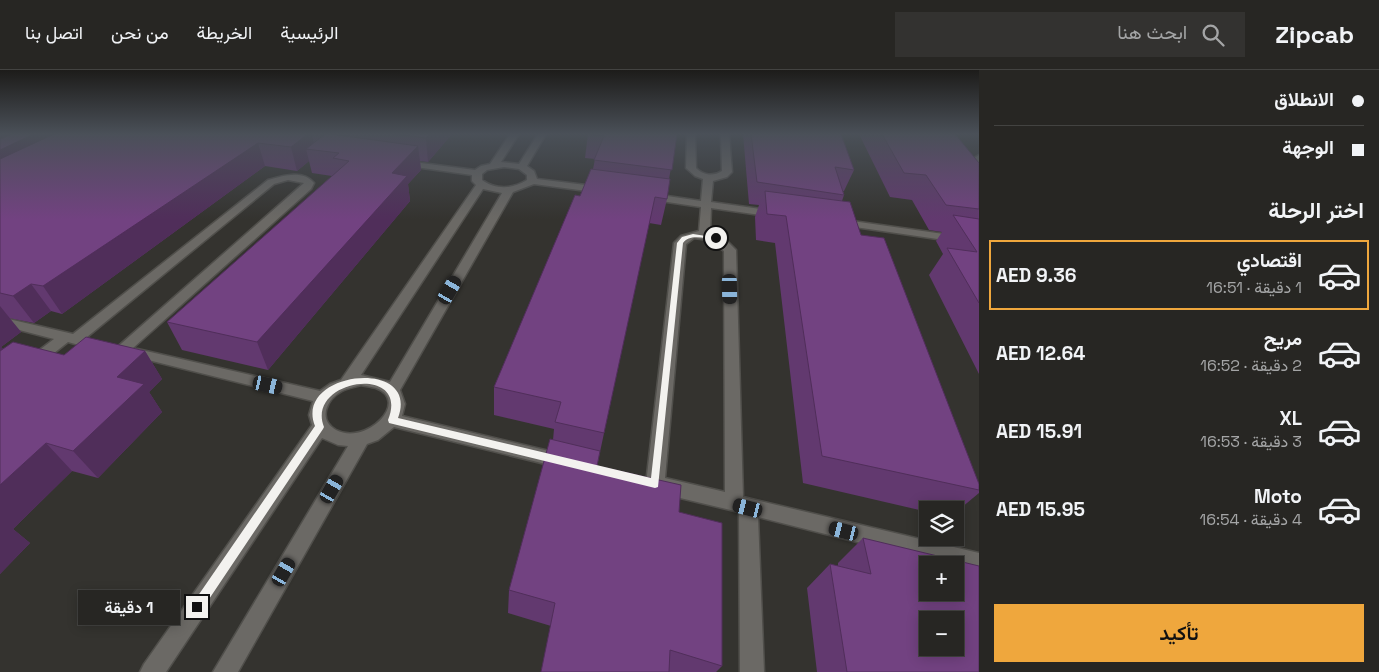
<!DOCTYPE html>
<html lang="ar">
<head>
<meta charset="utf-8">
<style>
  :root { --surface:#272623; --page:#333230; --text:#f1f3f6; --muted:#a4a5a6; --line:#434341; --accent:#efa73d }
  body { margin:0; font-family:"Space Grotesk",Vazirmatn,sans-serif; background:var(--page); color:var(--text); direction:rtl; height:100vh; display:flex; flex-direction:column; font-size:19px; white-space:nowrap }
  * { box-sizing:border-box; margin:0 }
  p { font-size:16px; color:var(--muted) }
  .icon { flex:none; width:28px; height:28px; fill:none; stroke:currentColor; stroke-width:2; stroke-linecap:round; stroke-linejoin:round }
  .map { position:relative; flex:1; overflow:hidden; direction:ltr }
  .sheet { display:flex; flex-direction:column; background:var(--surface); width:400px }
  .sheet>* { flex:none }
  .banner { display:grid; align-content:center; height:110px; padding:0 15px; background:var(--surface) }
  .controls { position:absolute; left:919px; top:431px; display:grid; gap:10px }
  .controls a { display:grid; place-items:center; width:45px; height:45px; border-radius:0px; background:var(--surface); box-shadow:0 2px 12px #0003,0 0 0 1px var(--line); font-size:25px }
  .end { position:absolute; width:22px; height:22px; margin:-11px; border:6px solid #f3f2ef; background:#111; box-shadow:0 0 0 2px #111 }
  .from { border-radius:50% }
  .bubble { position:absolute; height:35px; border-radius:0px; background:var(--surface); box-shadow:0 2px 12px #0003,0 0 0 1px var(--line); font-size:16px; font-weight:600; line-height:35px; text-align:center; direction:rtl }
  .car { position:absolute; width:15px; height:30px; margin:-15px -8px; border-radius:6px; box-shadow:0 0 4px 1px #0007; background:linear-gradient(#222 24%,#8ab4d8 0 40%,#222 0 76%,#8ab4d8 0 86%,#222 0) }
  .banner b { display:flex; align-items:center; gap:18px; height:48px; font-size:19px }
  .banner b+b { border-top:1px solid var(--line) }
  .banner i { width:12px; height:12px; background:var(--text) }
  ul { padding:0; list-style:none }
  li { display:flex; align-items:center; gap:15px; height:70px; margin:0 10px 8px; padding:0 5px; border:2px solid transparent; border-radius:0px }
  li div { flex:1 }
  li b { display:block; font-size:19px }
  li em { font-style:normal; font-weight:600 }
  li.on { border-color:var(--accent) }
  li>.icon { width:45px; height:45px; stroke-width:1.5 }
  h2 { padding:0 15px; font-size:22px; line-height:60px }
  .cta { display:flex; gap:10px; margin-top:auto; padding:10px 15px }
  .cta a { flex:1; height:58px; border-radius:0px; background:var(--accent); color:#111; font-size:20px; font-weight:600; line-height:58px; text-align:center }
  header { display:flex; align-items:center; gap:30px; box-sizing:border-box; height:70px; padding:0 25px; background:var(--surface); border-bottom:1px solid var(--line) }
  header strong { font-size:24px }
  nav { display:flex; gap:28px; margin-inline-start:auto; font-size:18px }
  .search { width:350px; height:45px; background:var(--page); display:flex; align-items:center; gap:12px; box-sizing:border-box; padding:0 18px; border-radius:0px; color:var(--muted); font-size:19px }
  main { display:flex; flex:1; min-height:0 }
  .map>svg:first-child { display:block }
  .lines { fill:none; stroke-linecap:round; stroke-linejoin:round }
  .street-casing { stroke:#504f4b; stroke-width:3 }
  .street { fill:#6b6965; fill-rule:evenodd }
  .wall { fill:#62396f }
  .shaded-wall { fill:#502e5a }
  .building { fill:#724281; stroke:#502e5a; fill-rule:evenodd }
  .route { fill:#f3f2ef }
</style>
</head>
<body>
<header>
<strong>Zipcab</strong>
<div class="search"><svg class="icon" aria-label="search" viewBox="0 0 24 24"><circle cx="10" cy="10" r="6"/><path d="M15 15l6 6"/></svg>ابحث هنا</div>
<nav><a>الرئيسية</a><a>الخريطة</a><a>من نحن</a><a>اتصل بنا</a></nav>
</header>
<main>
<section class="sheet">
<div class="banner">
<b><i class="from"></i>الانطلاق</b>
<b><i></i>الوجهة</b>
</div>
<h2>اختر الرحلة</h2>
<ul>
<li class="on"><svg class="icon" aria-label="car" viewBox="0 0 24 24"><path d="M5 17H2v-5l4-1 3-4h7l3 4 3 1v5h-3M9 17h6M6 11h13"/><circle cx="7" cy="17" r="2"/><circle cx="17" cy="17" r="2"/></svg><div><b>اقتصادي</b><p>1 دقيقة · 16:51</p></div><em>AED 9.36</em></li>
<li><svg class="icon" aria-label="car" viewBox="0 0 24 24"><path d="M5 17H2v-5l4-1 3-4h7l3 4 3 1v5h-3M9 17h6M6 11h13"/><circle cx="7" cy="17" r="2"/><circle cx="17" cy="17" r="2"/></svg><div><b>مريح</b><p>2 دقيقة · 16:52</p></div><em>AED 12.64</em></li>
<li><svg class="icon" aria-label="car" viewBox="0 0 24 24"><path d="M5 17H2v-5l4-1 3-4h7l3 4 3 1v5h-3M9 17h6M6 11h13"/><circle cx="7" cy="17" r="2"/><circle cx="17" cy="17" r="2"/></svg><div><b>XL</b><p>3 دقيقة · 16:53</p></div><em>AED 15.91</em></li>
<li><svg class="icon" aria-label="car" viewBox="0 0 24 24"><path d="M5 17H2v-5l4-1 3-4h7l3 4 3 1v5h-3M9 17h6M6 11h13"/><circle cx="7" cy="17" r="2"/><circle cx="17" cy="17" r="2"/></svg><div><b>Moto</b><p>4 دقيقة · 16:54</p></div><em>AED 15.95</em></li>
</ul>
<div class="cta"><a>تأكيد</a></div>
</section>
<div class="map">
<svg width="979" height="602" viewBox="0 0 979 602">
  <rect width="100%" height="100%" fill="#34332f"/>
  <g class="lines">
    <defs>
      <path id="street" d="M 510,64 L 519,64 L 501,92 L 519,94 L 538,64 L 546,64 L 527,96 L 534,101 L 537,109 L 602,117 L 607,120 L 602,123 L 534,114 L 513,122 L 400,320 L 405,334 L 402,346 L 566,385 L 572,387 L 575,392 L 572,397 L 566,399 L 394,357 L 378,370 L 367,374 L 238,602 L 213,602 L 348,376 L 338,375 L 322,368 L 166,602 L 140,602 L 144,594 L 312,355 L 309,345 L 313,331 L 124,284 L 116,283 L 114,280 L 304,113 L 288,110 L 274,114 L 87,267 L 93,272 L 91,275 L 86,277 L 68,272 L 5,322 L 0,324 L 0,310 L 54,269 L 0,255 L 0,247 L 73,264 L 268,110 C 282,106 303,99 314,113 L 311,119 L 133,278 L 320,321 L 330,314 L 341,310 L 476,115 L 472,111 L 472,105 L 401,95 L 398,94 L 398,90 L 475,100 L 481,96 L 490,94 ZM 504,97 L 519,99 L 527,105 L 527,110 C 513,119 496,120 482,110 L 482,104 L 487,100 ZM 483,119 L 502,123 L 390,312 L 361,305 ZM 361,315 C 366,316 372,317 376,318 C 411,331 366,376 336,360 C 317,349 327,329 342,321 C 348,318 355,317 361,315 Z
        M 687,64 L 695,64 L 696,98 C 703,105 713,107 722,101 L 721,64 L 729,64 L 732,102 L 727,107 L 713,111 L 711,132 L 775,141 L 780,144 L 775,147 L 711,138 L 710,163 L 724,168 L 736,180 L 743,427 L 979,483 L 979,503 L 955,497 L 955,495 L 948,495 L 758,447 L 764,602 L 740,602 L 739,442 L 655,422 L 649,419 L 646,414 L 674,173 L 681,166 L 699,161 L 701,137 L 647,129 L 642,126 L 647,123 L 701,131 L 703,109 L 695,106 L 686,98 ZM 694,168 L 709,170 L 724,181 L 725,422 L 665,408 L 686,174 Z
        M 979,85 L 979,102 L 976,101 L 968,92 Z
        M 838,149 L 979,169 L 979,175 L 834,154 L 833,152 L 834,150 Z"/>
    </defs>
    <use href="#street" class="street-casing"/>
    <use href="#street" class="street"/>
  </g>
  <path class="wall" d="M 0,64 L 452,64 L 428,92 L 420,91 L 421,100 L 408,114 L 410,131 L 268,300 L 182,280 L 167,252 L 332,106 L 312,103 L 309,91 L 297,101 L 265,96 L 62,244 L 51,241 L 34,253 L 9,248 L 21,262 L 1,277 L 3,279 L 64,285 L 145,281 L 162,309 L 149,322 L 162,342 L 98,408 L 72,401 L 13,459 L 30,473 L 0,504 Z
    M 588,64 L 677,64 L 669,109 L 667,129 L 661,155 L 649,153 L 597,396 L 679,442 L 722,596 L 716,602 L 541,602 L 551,556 L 508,543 L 509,520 L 553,370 L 554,359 L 494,345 L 494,317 L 580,126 L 593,99 L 595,89 L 585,88 Z
    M 743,64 L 841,64 L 854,100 L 844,121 L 843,121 L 844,125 L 842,131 L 861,165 L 979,414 L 979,423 L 955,443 L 955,440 L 928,440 L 928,442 L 803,413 L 775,173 L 756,170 L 755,147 L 759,135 L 749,134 Z
    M 859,64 L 955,64 L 979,93 L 979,304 L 929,205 L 943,184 L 936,171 L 942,162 L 929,160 L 912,130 L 890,127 Z
    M 863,468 L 979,602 L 817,602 L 807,518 L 830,494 L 838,496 L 838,493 Z"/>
  <path class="shaded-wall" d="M 0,64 L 95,64 L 0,111 Z
    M 308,64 L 312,64 L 315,80 L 306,79 L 309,91 L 297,101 L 291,77 Z
    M 430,64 L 452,64 L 428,92 L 426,68 Z
    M 258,73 L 265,96 L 62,244 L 43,216 Z
    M 418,76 L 421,100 L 408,114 L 410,131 L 268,300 L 257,272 L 392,103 Z
    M 31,214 L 51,241 L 34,253 L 13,226 Z
    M 0,236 L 21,262 L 1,277 L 17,295 L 0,308 Z
    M 145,281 L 162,309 L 149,322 L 162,342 L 98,408 L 73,381 L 117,307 Z
    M 46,373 L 72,401 L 13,459 L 30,473 L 0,504 L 0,415 Z"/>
  <path class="building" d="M 12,64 L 34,64 L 0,80 L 0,69 Z
    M 54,64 L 308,64 L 291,77 L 258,73 L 43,216 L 31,214 L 13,226 L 0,223 L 0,89 Z
    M 325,64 L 331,64 L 418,76 L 392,103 L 407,106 L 257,272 L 167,252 L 349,91 L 333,88 L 339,83 L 306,79 Z
    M 394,64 L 430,64 L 426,68 Z
    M 588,64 L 677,64 L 672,100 L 594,90 L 604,66 Z
    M 751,64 L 841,64 L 854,100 L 835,97 L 844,125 L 757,112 Z
    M 882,64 L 955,64 L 979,93 L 979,139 L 946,135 L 926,105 L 904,103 Z
    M 591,99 L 670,109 L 667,129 L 655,127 L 604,363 L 555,352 L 561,332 L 494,317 L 575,125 L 580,126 Z
    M 765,121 L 850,132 L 861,165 L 884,168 L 979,414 L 979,420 L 822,386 L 786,146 L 767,144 Z
    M 953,145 L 979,149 L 979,233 L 947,178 L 977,182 Z
    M 86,267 L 145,281 L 117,307 L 144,314 L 73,381 L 46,373 L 0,415 L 0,281 L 13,272 L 64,285 Z
    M 550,369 L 600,381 L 597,396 L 681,415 L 679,442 L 722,453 L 722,596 L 670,580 L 669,602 L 541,602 L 555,533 L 509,520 Z
    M 863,468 L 979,496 L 979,602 L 847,602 L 830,494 L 871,504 ZM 928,495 L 955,495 L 955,522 L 928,522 ZM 928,550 L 955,550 L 955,578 L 928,578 Z"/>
  <linearGradient id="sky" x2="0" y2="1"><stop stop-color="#1d1c1a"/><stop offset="0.43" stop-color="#4a5058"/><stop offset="1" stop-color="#4a5058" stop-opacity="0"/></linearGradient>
  <rect width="979" height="149" fill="url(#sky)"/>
  <path class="route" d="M 693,164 L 719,168 L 716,170 C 706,169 690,163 683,173 L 658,417 L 655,418 L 389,353 L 388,350 C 411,293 305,309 324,357 L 323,359 L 201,541 L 197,542 L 193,541 L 191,537 L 193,533 L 315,356 C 293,301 421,287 398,348 L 651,408 L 677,173 L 682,167 Z"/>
</svg>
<div class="controls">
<a><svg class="icon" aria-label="layers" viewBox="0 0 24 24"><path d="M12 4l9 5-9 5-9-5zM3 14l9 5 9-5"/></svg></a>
<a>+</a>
<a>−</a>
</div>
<i class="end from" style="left:716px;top:168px"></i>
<i class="end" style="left:197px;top:537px"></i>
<div class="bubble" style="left:78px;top:520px;width:102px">1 دقيقة</div>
<i class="car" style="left:730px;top:219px;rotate:179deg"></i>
<i class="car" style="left:450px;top:220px;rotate:30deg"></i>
<i class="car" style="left:268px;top:315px;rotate:103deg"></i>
<i class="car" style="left:332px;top:419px;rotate:30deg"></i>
<i class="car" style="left:748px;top:438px;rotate:284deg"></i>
<i class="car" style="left:844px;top:461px;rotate:284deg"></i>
<i class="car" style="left:284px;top:502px;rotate:30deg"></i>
</div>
</main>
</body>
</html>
